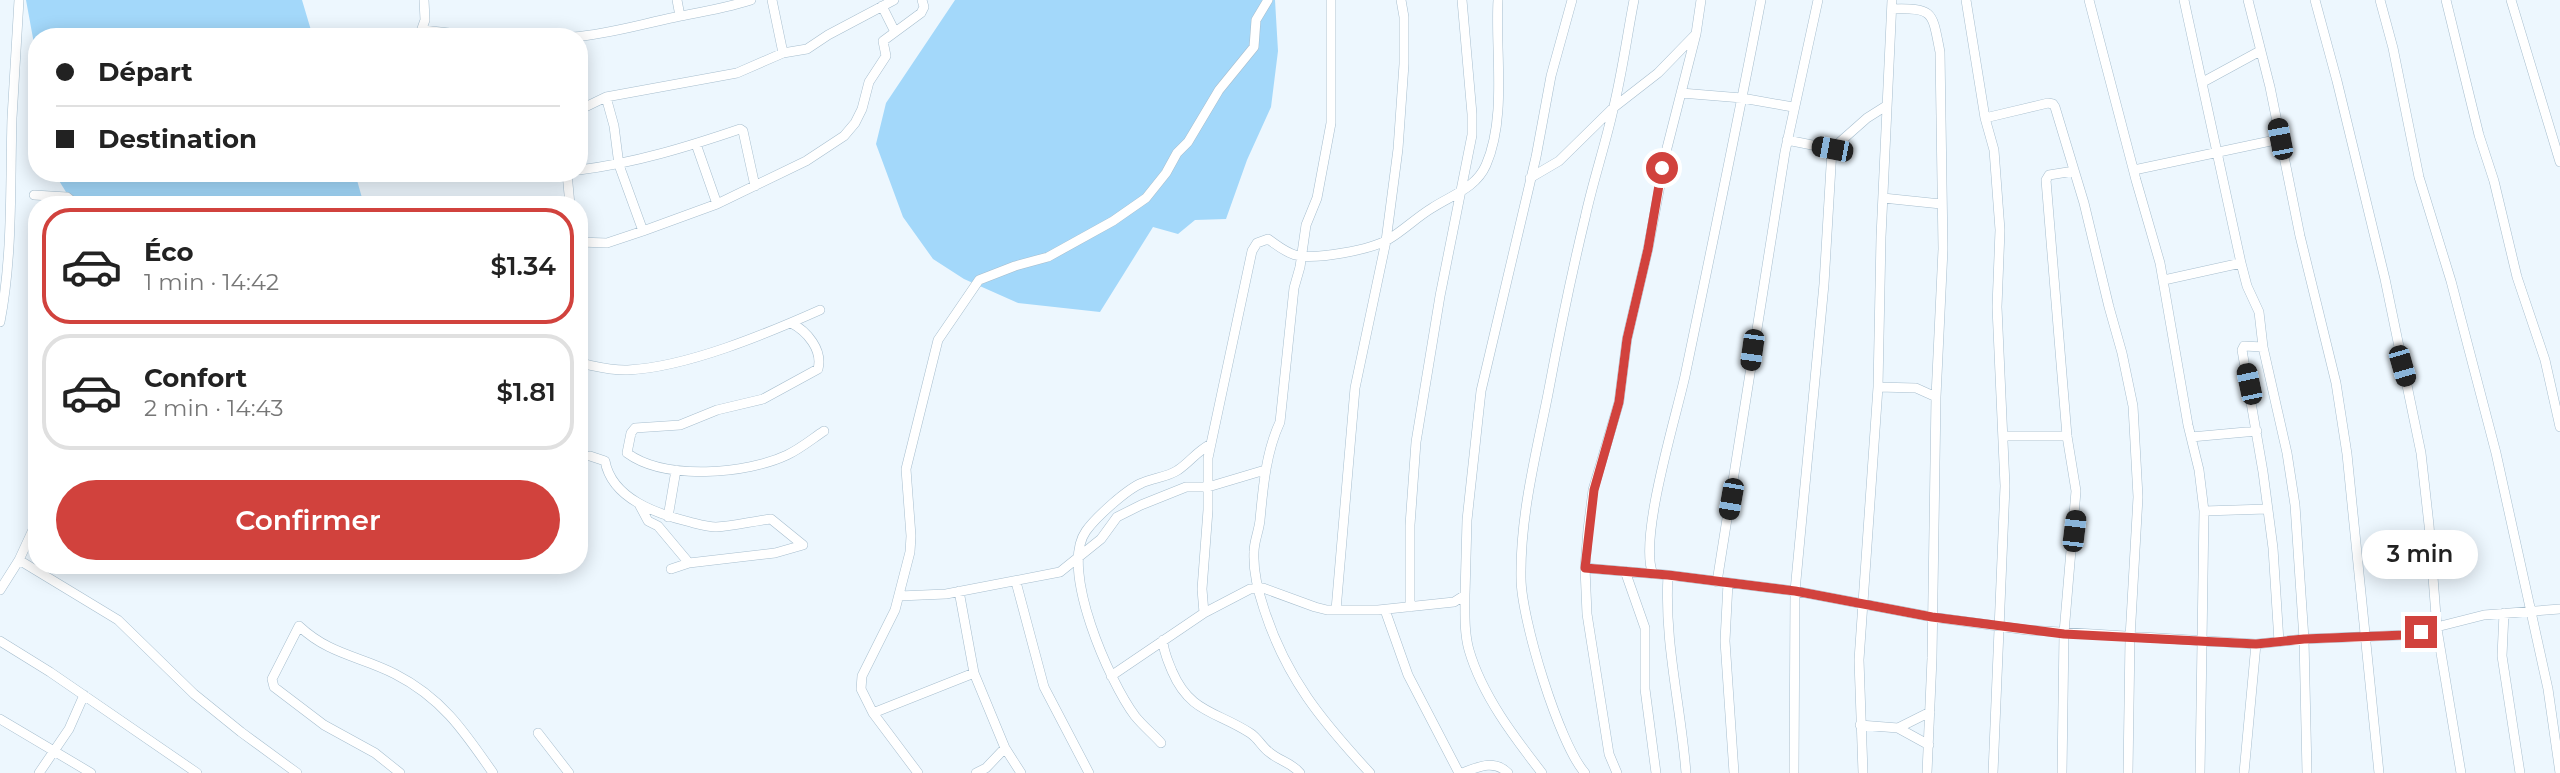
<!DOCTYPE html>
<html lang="fr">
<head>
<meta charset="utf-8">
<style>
  :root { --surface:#fff; --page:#f2f2f2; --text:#222; --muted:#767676; --line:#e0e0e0; --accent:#d1423d }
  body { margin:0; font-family:Montserrat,sans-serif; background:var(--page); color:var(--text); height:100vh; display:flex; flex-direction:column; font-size:26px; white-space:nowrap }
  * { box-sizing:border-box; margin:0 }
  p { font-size:23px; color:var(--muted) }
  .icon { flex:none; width:38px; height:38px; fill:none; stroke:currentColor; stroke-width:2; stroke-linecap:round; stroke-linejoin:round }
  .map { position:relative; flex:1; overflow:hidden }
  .sheet { position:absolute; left:28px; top:196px; width:560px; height:378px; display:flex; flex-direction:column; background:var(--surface); border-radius:28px; box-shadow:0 4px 18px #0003 }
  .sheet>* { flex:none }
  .banner { position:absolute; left:28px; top:28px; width:560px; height:154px; border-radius:28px; box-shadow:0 4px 18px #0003; display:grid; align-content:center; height:154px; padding:0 28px; background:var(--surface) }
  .end { position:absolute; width:32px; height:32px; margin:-16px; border:9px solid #d1423d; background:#fff; box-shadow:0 0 0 4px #fff }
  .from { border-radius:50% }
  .bubble { position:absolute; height:49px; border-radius:24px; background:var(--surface); box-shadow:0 4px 18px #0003; font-size:23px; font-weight:600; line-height:49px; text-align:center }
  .car { position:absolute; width:21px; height:42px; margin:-21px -10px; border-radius:9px; box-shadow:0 0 5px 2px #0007; background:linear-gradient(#222 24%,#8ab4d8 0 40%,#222 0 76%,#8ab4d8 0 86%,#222 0) }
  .banner b { display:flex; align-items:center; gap:24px; height:66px; font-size:26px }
  .banner b+b { border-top:2px solid var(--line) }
  .banner i { width:18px; height:18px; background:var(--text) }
  ul { padding:12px 0 0; list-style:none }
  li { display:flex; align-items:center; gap:21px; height:116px; margin:0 14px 10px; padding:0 14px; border:4px solid var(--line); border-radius:28px }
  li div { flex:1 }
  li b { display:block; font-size:26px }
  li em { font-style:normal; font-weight:600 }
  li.selected { border-color:var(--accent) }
  li>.icon { width:63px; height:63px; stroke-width:1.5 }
  .action { display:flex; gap:14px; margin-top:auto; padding:14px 28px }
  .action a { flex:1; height:80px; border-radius:42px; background:var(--accent); color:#fff; font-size:28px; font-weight:600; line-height:80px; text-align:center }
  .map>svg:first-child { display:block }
  .green { fill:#a3d8fa }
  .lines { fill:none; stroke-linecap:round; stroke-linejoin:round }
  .street-casing { stroke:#a7bece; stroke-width:10 }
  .street { stroke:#fff; stroke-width:9 }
  .route { stroke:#d1423d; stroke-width:9 }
</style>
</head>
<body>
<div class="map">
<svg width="2560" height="773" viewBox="0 0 2560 773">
  <rect width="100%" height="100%" fill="#edf7fe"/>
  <path class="green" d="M 26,0 L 302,0 L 313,37 L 37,37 L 37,60 Z
    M 955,0 L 1275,0 L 1278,51 L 1271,107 L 1247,160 L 1226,219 L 1195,220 L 1178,234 L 1153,227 L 1100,312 L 1018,303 L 964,279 L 933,259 L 903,217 L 876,144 L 886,103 Z
    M 57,173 L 355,173 L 364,205 L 74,205 L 58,179 Z"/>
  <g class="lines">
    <defs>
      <path id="street" d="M 677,0 L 680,16
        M 772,0 L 783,53
        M 1331,0 L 1331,123 L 1317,198 L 1306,225 L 1300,267 L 1294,288 L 1280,422 C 1266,452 1263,487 1260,520 C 1259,531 1254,541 1254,552 C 1253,571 1258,591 1264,609 C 1286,678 1322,721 1370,773
        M 1966,0 L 1985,118 L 2048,103 L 2053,104 L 2055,107 L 2084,203 L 2109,307 L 2122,353 L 2133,406 L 2138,497 L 2130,638 L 2128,773
        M 2089,0 L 2136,180 L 2160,263 L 2188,425 L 2199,470 L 2204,511 L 2200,773
        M 2184,0 L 2241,263 L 2247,286 L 2259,312 L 2263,347 L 2287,453 L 2295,505 L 2304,639 L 2307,773
        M 2248,0 L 2270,87 L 2300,236 L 2336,383 L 2347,454 L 2379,773
        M 2315,0 L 2337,81 L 2385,279 L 2421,453 L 2429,525 L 2437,629 L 2461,773
        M 2380,0 L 2393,48 L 2419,177 L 2451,281 L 2496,453 L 2548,689 L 2560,773
        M 2446,0 L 2479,135 L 2494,181 L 2517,277 L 2545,360 L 2560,427
        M 2511,0 L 2560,162
        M 882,6 L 895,32
        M 1892,9 C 1934,8 1932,11 1940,52 L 1943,249 L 1936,397 L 1932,658 L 1927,773
        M 423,30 L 484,37 L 511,37
        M 419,37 L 425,20 L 424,0
        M 573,37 C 609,34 641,24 676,17 C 702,12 726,8 751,0
        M 2203,82 L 2260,51
        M 1681,93 L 1742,98 L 1793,107
        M 606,97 L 614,126 L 619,165 L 643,231
        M 579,110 L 606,97 L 737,73 L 783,53 L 807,49 L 828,35 L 894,0
        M 1985,118 L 1994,150 L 2000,230 L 1997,307 L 2005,486 L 1993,773
        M 1787,140 L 1832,149
        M 696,144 L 717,204
        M 579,170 C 635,163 687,147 740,129 L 743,131 L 755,186
        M 2134,170 L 2280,139
        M 495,173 L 528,176 L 551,173
        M 567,173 L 570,205
        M 1530,178 L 1559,161 L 1613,108 L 1658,73 L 1695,35
        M 34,195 L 67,197 L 72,201 L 72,205
        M 1883,198 L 1941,204
        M 579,242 L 607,243 L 643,231 L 717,204 L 806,161 L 844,136 L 855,123 L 862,109 L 869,82 L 886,56 L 883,41 L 921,13 L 924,7 L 922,0
        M 2164,280 L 2241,263
        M 579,301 L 579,310
        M 0,322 C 13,255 10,185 12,118 C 14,79 17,39 19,0
        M 791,323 C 807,331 823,350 818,369 L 763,399 L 717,410 L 680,425 L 635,428 L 631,433 L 627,453 C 665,481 747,474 787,455 C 800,449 812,439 824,431
        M 2263,347 L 2244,346 L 2242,350 L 2263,472 L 2273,548 L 2279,642
        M 579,363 C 595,366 612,371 628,370 C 687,367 766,334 820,310
        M 1878,387 L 1916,388 L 1936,397
        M 2003,436 L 2067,436
        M 2191,437 L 2257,431
        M 590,456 L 605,461 C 612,499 657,514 690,522 C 698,524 708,527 716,527 C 734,526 753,521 771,519 L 803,545
        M 640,506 L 648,521 L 658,526 L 689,563
        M 2204,511 L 2267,509
        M 668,517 L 676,470
        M 19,560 L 118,620 L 194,694 L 241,732 L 297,773
        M 1585,568 L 1668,575 L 1795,591 L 1932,617 L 2027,630 L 2256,644 L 2304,639 L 2405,635 L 2484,615 L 2560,609
        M 671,569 L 689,563 L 775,553 L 803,545
        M 1625,571 L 1645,628 L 1645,689 L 1656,773
        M 1653,574 C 1638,540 1676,417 1685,376 C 1711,251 1737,126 1761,0
        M 1668,575 C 1664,643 1681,706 1686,773
        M 1016,582 L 1044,687 L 1089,773
        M 1717,582 L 1785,152 L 1818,0
        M 1728,583 L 1725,641 L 1734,773
        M 0,590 L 19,560 L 37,521
        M 959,591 L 974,673 L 1005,748 L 1021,773
        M 1465,595 C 1465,613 1464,632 1469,650 C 1482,695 1514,737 1542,773
        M 899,596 L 946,594 L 1060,572 L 1101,539 L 1117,517 L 1141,505 L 1186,487 L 1208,487 L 1265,470
        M 1410,607 L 1410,525 L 1416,442 L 1440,296 L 1472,135 L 1472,114 L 1462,0
        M 1336,610 L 1355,388 L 1386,241 L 1398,149 L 1404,64 L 1404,17 L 1401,0
        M 1385,610 L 1408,675 L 1459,773
        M 1204,613 L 1202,589 L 1208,510 L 1208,458 L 1252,251 L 1257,243 L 1268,239 C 1277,245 1283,251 1295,255 C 1315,260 1371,250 1389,239 C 1404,230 1417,217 1432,208 C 1452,195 1476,188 1486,165 C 1507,117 1495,51 1498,0
        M 2504,613 L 2502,656 L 2520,773
        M 1163,640 C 1163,651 1168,661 1172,671 C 1190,713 1216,711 1250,733 C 1258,738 1262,747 1269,752 C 1279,761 1291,762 1300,773
        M 0,641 L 50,672 L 197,773
        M 1111,676 L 1204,613 L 1250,589 L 1263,588 L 1315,607 L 1327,610 L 1378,610 L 1454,602 L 1465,595 L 1467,520 L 1481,391 L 1536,157 L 1551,76 L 1572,0
        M 873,713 L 974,673
        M 0,719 L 91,773
        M 1860,725 L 1898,728 L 1929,745
        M 1898,728 L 1930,712
        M 538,733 L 569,773
        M 1161,743 C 1153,734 1143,726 1135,716 C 1110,683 1059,569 1086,531 C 1096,517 1127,489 1142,483 C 1153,478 1168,477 1178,470 C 1190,462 1197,451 1211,444
        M 39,773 L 69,729 L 84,695
        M 400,773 L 375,753 L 324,725 L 274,687 L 272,679 L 299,626 C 330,655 360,656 395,674 C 442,698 464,731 493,773
        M 918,773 L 873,713 L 861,689 L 862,676 L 895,610 L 910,552 L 911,536 L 906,469 L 938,340 L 979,280 L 1015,266 L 1048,257 L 1113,221 L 1146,198 L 1166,173 L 1177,153 L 1188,142 L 1219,90 L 1254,47 L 1256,20 L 1268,0
        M 976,773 L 986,768 L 1005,748
        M 1462,773 C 1478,767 1494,759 1508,773
        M 1585,773 C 1559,744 1521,618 1521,578 C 1520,516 1536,454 1548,394 C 1559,335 1571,276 1585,218 C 1593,181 1605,146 1613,110 C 1622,74 1627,36 1634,0
        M 1617,773 L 1609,754 L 1587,614 L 1585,568 L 1588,530 L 1593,490 L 1619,402 L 1627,339 L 1648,249 L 1667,148 L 1696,34 L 1701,0
        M 1794,773 L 1795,591 L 1824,284 L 1832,149 L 1867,118 L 1886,106
        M 1863,773 L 1859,660 L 1878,387 L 1881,237 L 1892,0
        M 2062,773 L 2064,633 L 2076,491 L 2067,436 L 2046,180 L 2049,175 L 2074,171
        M 2244,773 L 2256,644"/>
    </defs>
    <use href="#street" class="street-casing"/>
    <use href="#street" class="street"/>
  </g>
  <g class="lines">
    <path class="route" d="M 1662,168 L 1648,249 L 1627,339 L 1619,402 L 1594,490 L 1585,568 L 1668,575 L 1795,591 L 1932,617 L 2064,634 L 2256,644 L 2304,639 L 2405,635 L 2421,632"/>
  </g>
</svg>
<i class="end from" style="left:1662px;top:168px"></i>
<i class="end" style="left:2421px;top:632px"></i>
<div class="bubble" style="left:2362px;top:530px;width:116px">3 min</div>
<i class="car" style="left:2280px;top:139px;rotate:349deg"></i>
<i class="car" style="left:1832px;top:149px;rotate:281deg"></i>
<i class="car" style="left:1752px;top:350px;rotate:188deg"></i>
<i class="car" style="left:2402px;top:366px;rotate:164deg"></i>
<i class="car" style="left:2249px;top:384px;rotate:348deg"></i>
<i class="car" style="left:1731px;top:499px;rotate:190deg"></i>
<i class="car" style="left:2074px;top:531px;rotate:7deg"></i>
<div class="banner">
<b><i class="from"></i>Départ</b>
<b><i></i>Destination</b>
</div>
<section class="sheet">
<ul>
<li class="selected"><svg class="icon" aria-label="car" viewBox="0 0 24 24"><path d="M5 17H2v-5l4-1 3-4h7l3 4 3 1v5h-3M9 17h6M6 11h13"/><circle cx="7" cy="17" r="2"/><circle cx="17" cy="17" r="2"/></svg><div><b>Éco</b><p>1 min · 14:42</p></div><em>$1.34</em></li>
<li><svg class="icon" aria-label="car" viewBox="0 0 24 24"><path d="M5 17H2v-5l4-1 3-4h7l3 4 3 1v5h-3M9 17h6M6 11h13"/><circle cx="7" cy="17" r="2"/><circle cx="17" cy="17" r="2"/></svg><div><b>Confort</b><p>2 min · 14:43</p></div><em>$1.81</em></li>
</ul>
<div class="action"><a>Confirmer</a></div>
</section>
</div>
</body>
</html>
